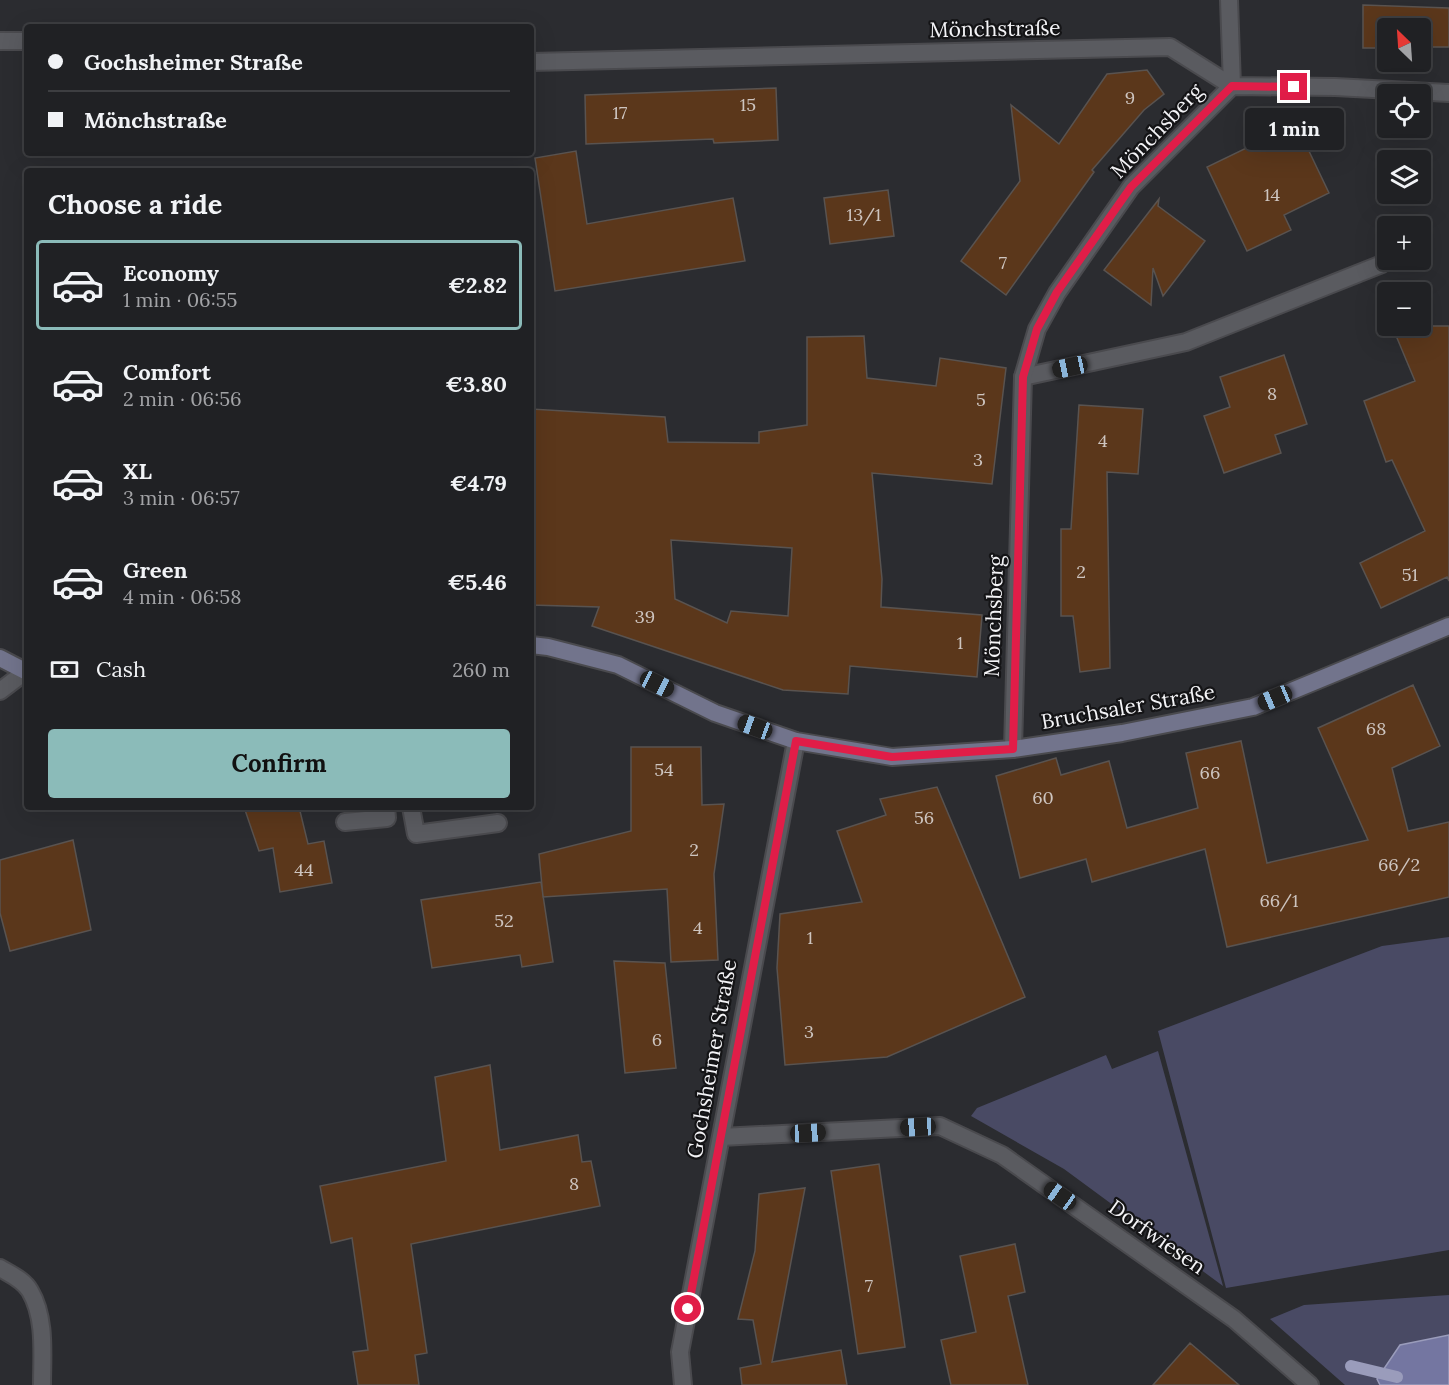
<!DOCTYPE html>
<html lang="en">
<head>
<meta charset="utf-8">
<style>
  :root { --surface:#202124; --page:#2d2e31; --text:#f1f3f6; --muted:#a2a3a6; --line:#3d3e41; --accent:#8bbbb9 }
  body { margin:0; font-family:Lora,serif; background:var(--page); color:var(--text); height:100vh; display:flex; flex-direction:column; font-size:22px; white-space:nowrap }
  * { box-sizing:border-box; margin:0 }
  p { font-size:20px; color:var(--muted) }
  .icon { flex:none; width:33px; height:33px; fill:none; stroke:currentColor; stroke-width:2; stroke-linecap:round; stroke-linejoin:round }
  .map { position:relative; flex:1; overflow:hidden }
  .side { position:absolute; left:24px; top:168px; width:510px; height:642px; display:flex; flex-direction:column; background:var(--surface); border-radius:6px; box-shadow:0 6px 24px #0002,0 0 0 2px var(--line) }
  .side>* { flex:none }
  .top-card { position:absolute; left:24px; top:24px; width:510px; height:132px; border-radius:6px; box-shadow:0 6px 24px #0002,0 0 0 2px var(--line); display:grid; align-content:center; height:132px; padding:0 24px; background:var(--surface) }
  .needle { width:39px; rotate:335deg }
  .buttons { position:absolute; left:1377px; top:18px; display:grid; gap:12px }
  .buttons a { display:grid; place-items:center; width:54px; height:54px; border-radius:6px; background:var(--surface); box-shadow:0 6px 24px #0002,0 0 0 2px var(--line); font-size:30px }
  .end { position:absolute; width:27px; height:27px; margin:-14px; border:8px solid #e11d48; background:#fff; box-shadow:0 0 0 3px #fff }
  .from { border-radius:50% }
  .bubble { position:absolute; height:42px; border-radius:6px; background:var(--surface); box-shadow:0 6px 24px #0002,0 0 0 2px var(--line); font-size:20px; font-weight:700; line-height:42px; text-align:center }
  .car { position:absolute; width:18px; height:36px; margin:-18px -9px; border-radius:8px; box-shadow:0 0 4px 2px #0007; background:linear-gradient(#222 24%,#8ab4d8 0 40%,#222 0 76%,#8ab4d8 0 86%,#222 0) }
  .top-card b { display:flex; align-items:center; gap:21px; height:57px; font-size:22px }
  .top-card b+b { border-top:2px solid var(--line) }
  .top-card i { width:15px; height:15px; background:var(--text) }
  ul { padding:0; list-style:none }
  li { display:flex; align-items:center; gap:18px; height:90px; margin:0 12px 9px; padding:0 12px; border:3px solid transparent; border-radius:6px }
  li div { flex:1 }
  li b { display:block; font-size:22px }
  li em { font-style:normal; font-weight:700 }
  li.selected { border-color:var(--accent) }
  li>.icon { width:54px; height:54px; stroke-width:1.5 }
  h2 { padding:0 24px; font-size:27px; line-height:72px }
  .pay { display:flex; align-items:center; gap:15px; height:66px; padding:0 24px; font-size:22px }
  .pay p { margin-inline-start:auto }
  .action { display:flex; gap:12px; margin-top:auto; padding:12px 24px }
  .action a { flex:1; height:69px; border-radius:6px; background:var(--accent); color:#111; font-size:24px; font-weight:700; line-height:69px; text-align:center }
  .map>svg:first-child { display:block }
  .green { fill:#494a64 }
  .water { fill:#7476a1; stroke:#9a9cbb; stroke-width:1.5 }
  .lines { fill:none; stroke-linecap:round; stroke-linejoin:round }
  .stream { stroke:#9a9cbb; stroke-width:12 }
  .building { fill:#5b371b; stroke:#595350; stroke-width:1.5; fill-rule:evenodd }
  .service-casing { stroke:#4a4a4e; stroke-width:20 }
  .minor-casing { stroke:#4a4a4e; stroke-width:20 }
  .secondary-casing { stroke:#4a4a4e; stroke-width:20 }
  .service { stroke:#5a5b60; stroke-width:16 }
  .minor { stroke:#5a5b60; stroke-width:16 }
  .secondary { stroke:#72748c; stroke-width:16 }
  .route { stroke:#e11d48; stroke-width:8 }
  .labels { text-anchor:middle; stroke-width:4.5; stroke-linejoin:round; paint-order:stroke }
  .number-label { font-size:18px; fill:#cec5c0 }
  .street-label { font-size:21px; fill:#f4f4f7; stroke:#141416 }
</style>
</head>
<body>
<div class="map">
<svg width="1449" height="1385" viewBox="0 0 1449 1385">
  <rect width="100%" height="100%" fill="#2b2c30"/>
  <path class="green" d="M 1449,937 L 1449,1250 L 1226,1288 L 1158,1031 L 1382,946 Z
    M 1158,1051 L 1223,1286 L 1064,1169 L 971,1116 L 977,1108 L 1106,1055 L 1112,1069 Z
    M 1449,1295 L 1449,1385 L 1345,1385 L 1270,1319 L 1304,1305 Z"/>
  <path class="water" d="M 1449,1335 L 1449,1385 L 1380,1385 L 1377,1379 L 1400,1345 Z"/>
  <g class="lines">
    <path class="stream" d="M 1351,1366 L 1397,1377"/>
  </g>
  <path class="building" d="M 1363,5 L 1449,8 L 1449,47 L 1420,47 L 1420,28 L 1388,28 L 1388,48 L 1363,48 Z
    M 1147,70 L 1164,94 L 1144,110 L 1092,170 L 1094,172 L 1006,295 L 961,261 L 1020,181 L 1011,105 L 1059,144 L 1107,74 Z
    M 776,88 L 778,140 L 714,143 L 713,139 L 586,144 L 585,95 Z
    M 1296,124 L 1329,193 L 1284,215 L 1291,230 L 1247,251 L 1207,167 Z
    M 576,151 L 587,224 L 733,198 L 745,261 L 555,291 L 535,158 Z
    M 888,190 L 894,236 L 830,244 L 824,198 Z
    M 1159,199 L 1158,206 L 1205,241 L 1163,296 L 1153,268 L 1151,305 L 1104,270 Z
    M 1392,326 L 1449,326 L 1449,581 L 1447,577 L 1381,608 L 1360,563 L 1425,531 L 1392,460 L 1386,462 L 1364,401 L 1415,381 Z
    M 864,336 L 867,378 L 936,386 L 940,358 L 1006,368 L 992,484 L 872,473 L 882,579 L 881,607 L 982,615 L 977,677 L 850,666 L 848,694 L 783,690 L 592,626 L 599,607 L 531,605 L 531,409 L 665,417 L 668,442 L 759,443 L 759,432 L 807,425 L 807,337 ZM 671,540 L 792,548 L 788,616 L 731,611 L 727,623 L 675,599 Z
    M 1284,355 L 1307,424 L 1275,435 L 1281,453 L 1224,473 L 1204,416 L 1230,407 L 1220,377 Z
    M 1079,405 L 1143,409 L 1138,474 L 1107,472 L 1110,668 L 1080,672 L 1073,616 L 1061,616 L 1061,529 L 1071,529 Z
    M 1413,685 L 1440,746 L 1392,768 L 1408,831 L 1449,822 L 1449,897 L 1227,947 L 1205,849 L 1092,882 L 1086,859 L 1020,878 L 996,776 L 1056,758 L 1061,775 L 1109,761 L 1127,828 L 1198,808 L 1186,753 L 1241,741 L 1267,863 L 1368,840 L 1318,728 Z
    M 631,747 L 701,747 L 702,805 L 724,804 L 714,874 L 718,960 L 671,962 L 667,889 L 543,897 L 539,854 L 631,831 Z
    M 937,787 L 1025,997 L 887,1057 L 785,1065 L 777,968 L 780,914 L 862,902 L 837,831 L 886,815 L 880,799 Z
    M 244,807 L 299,807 L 308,844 L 324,841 L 332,883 L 280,892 L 273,848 L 259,851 Z
    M 73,840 L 91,930 L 10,951 L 0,913 L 0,860 Z
    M 541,882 L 553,962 L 522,967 L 520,955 L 432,968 L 421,900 Z
    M 614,961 L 665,963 L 676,1068 L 625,1073 Z
    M 490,1065 L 500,1150 L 578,1135 L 582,1162 L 591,1161 L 600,1206 L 411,1244 L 427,1353 L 415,1355 L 419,1385 L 358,1385 L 353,1352 L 368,1350 L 352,1238 L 331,1243 L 320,1186 L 446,1161 L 435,1077 Z
    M 879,1164 L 905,1347 L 858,1354 L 831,1171 Z
    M 805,1188 L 772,1362 L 841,1350 L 847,1385 L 742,1385 L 740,1368 L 761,1364 L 753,1320 L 738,1319 L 755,1251 L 759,1194 Z
    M 1015,1244 L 1025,1292 L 1008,1296 L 1028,1385 L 951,1385 L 941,1340 L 976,1332 L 960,1256 Z
    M 1190,1343 L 1239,1385 L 1153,1385 Z"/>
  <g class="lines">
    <defs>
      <path id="service" d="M 1023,377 L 1186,342 L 1382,264
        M 411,807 L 416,834 L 498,823
        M 345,822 L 387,818 L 386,807
        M 0,1268 C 10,1274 24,1280 30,1291 C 46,1318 42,1355 42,1385"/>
      <path id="minor" d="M 0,41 L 27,41
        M 531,62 L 1170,47 L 1232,86 L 1335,87 L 1449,93
        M 0,691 L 25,672
        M 1013,749 L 1023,377 L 1037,329 L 1057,293 L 1131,187 L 1232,86 L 1229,0
        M 721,1137 L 940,1126 L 1002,1155 L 1234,1319 L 1310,1385
        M 683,1385 L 680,1352 L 796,741"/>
      <path id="secondary" d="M 531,645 L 548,647 L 618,665 L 715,713 L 796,741 L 892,757 L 1013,749 L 1122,733 L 1253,707 L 1449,626
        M 0,658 L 27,672"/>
    </defs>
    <use href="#service" class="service-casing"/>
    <use href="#minor" class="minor-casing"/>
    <use href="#secondary" class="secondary-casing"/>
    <use href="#service" class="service"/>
    <use href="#minor" class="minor"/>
    <use href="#secondary" class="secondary"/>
  </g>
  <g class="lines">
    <path class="route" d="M 688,1309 L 796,741 L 892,757 L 1013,749 L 1023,377 L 1037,329 L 1057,292 L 1131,187 L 1232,86 L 1294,87"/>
  </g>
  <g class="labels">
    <g class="number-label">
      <text x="1130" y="104">9</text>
      <text x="748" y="111">15</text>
      <text x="620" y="119">17</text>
      <text x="1272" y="201">14</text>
      <text x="864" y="221">13/1</text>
      <text x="1003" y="269">7</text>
      <text x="1272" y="400">8</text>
      <text x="981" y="406">5</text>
      <text x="1103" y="447">4</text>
      <text x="978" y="466">3</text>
      <text x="1081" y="578">2</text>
      <text x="1410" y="581">51</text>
      <text x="645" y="623">39</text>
      <text x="960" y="649">1</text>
      <text x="1376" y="735">68</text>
      <text x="664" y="776">54</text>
      <text x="1210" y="779">66</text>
      <text x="1043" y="804">60</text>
      <text x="924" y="824">56</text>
      <text x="694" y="856">2</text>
      <text x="1399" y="871">66/2</text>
      <text x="304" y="876">44</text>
      <text x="1279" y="907">66/1</text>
      <text x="504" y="927">52</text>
      <text x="698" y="934">4</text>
      <text x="810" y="944">1</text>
      <text x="809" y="1038">3</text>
      <text x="657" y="1046">6</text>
      <text x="574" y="1190">8</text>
      <text x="869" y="1292">7</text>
    </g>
    <g class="street-label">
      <text transform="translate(995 29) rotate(-1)" y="7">Mönchstraße</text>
      <text transform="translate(1157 131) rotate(-46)" y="7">Mönchsberg</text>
      <text transform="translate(994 616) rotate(-88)" y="7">Mönchsberg</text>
      <text transform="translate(1128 707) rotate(-10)" y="7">Bruchsaler Straße</text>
      <text transform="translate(712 1059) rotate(-80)" y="7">Gochsheimer Straße</text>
      <text transform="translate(1157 1237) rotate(35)" y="7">Dorfwiesen</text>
    </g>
  </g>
</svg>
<div class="buttons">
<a><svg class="needle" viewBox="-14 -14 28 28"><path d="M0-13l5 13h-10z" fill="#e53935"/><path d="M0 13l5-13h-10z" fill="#a2a3a6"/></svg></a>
<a><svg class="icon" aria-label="locate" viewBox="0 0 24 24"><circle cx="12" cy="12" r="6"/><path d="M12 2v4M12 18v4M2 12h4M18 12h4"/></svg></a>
<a><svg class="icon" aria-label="layers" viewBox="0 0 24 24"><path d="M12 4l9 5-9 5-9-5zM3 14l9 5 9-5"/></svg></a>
<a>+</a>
<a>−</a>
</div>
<i class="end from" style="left:688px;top:1309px"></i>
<i class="end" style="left:1294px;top:87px"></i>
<div class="bubble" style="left:1245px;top:108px;width:99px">1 min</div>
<i class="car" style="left:1070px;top:367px;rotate:258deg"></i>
<i class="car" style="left:657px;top:684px;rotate:116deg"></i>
<i class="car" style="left:1275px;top:698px;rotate:247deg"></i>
<i class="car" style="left:755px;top:727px;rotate:290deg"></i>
<i class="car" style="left:918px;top:1127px;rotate:267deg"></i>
<i class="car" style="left:808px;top:1133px;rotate:87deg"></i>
<i class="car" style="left:1060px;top:1196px;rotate:305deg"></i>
<div class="top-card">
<b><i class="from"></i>Gochsheimer Straße</b>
<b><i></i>Mönchstraße</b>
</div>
<section class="side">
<h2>Choose a ride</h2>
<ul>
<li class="selected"><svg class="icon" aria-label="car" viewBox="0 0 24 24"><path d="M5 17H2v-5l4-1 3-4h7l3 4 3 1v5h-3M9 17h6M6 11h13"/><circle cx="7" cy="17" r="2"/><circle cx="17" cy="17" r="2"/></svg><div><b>Economy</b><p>1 min · 06:55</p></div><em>€2.82</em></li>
<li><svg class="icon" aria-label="car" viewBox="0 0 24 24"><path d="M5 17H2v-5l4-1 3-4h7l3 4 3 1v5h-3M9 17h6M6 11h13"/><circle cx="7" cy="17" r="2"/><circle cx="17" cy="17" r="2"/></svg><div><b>Comfort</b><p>2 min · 06:56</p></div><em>€3.80</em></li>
<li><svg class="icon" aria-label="car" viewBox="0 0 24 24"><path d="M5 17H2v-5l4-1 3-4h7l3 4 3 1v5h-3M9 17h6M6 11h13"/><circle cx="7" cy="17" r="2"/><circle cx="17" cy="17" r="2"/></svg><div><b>XL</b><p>3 min · 06:57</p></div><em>€4.79</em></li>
<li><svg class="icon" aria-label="car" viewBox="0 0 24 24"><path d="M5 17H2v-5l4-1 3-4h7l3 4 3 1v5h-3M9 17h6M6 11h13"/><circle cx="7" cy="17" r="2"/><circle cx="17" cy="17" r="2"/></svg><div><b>Green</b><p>4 min · 06:58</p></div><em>€5.46</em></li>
</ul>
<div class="pay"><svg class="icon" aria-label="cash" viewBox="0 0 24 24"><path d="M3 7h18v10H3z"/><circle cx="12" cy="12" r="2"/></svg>Cash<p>260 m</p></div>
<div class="action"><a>Confirm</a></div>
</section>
</div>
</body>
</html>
